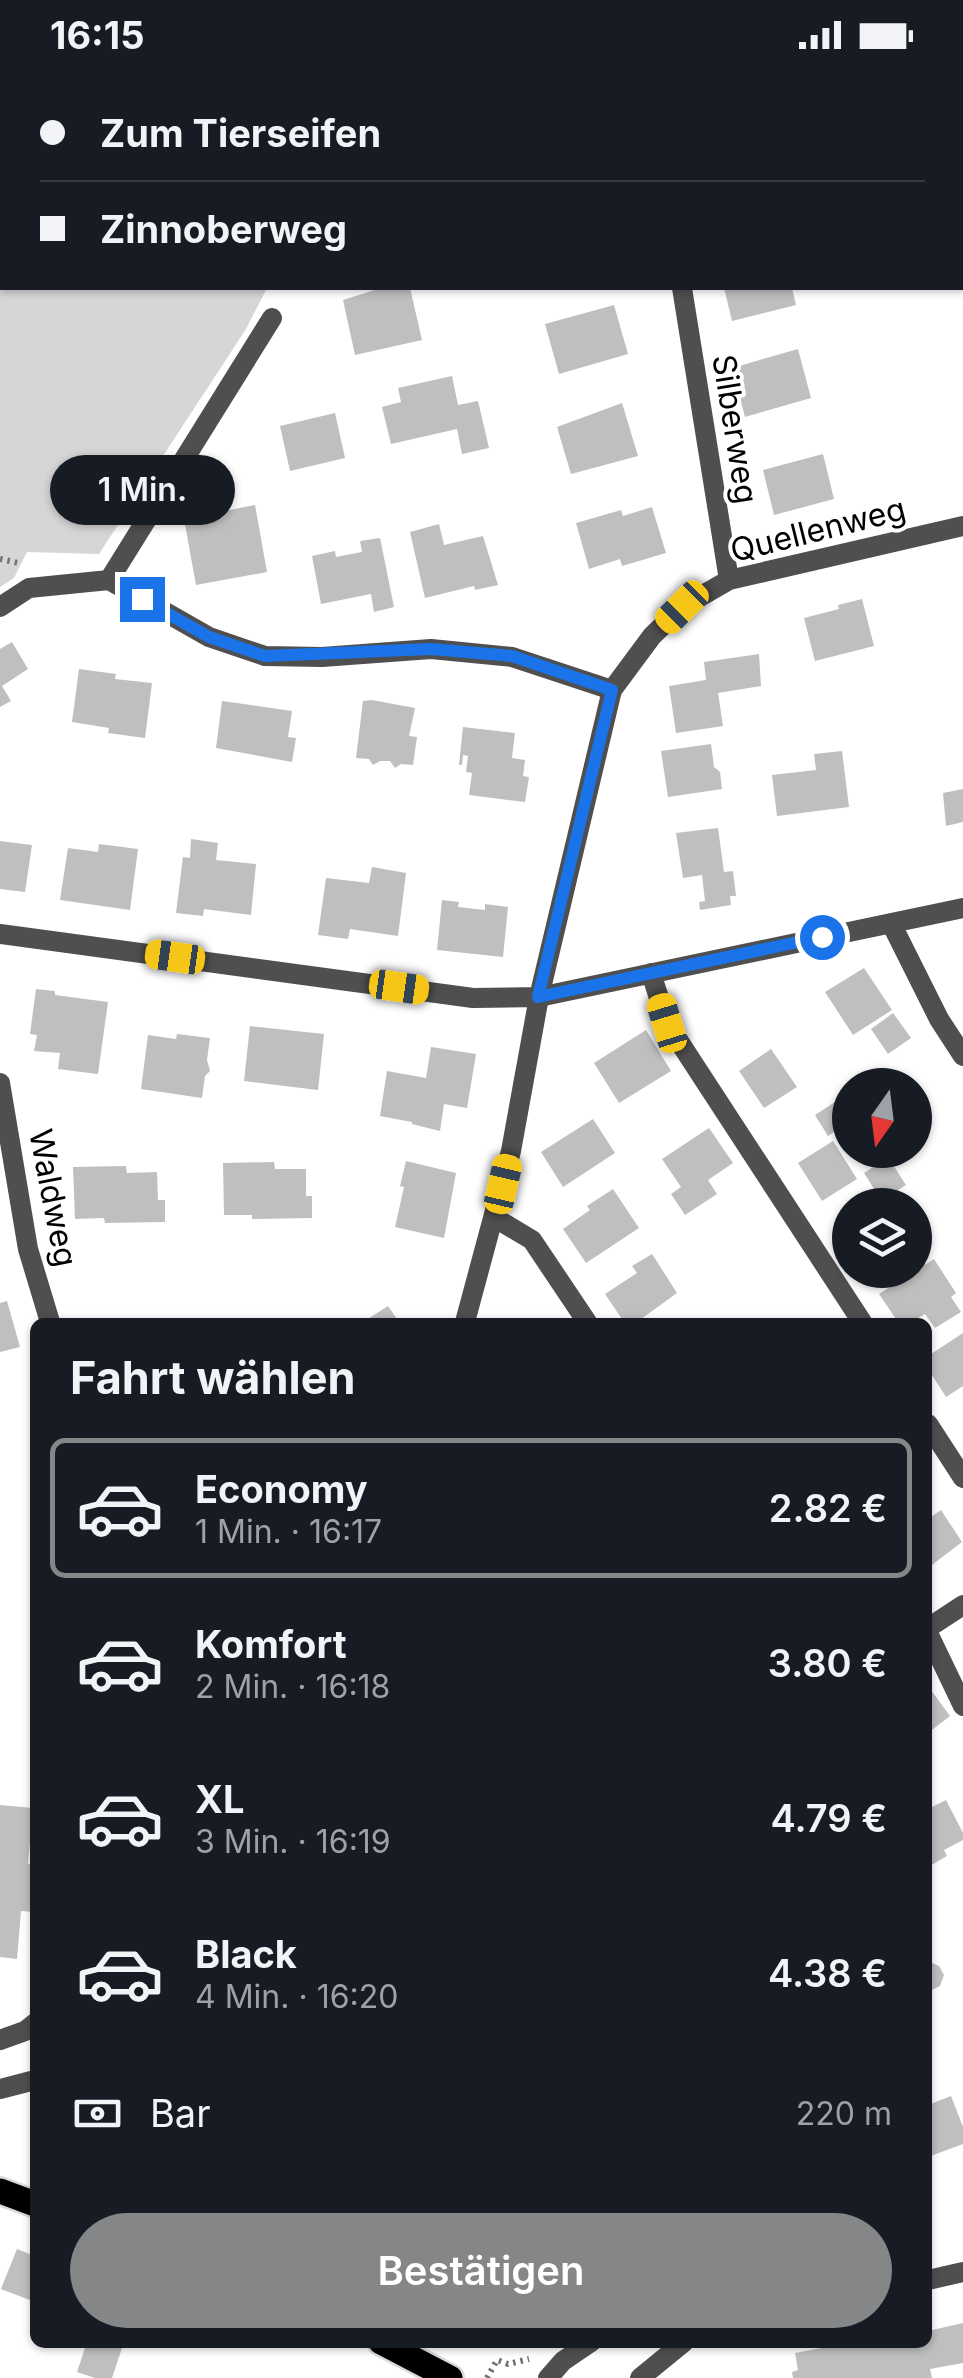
<!DOCTYPE html>
<html lang="de">
<head>
<meta charset="utf-8">
<style>
  :root { --surface:#171b24; --page:#242831; --text:#f1f3f6; --muted:#9ea1a6; --line:#363941; --accent:#858687 }
  body { margin:0; font-family:Inter,sans-serif; background:var(--page); color:var(--text); height:100vh; display:flex; flex-direction:column; font-size:38px; white-space:nowrap }
  * { box-sizing:border-box; margin:0 }
  p { font-size:32px; color:var(--muted) }
  .icon { flex:none; width:55px; height:55px; fill:none; stroke:currentColor; stroke-width:2; stroke-linecap:round; stroke-linejoin:round }
  .map { position:relative; flex:1; overflow:hidden }
  .drawer { position:absolute; left:30px; top:1248px; width:902px; height:1030px; display:flex; flex-direction:column; background:var(--surface); border-radius:15px; box-shadow:0 2px 8px #0004 }
  .drawer>* { flex:none }
  .hud { position:absolute; left:0px; top:0px; width:965px; height:220px; box-shadow:0 2px 8px #0004; display:grid; align-content:center; height:220px; padding:0 40px; background:var(--surface) }
  .needle { width:65px; rotate:194deg }
  .controls { position:absolute; left:832px; top:998px; display:grid; gap:20px }
  .controls a { display:grid; place-items:center; width:100px; height:100px; border-radius:50%; background:var(--surface); box-shadow:0 2px 8px #0004; font-size:50px }
  .end { position:absolute; width:45px; height:45px; margin:-22px; border:12px solid #1a73e8; background:#fff; box-shadow:0 0 0 5px #fff }
  .from { border-radius:50% }
  .bubble { position:absolute; height:70px; border-radius:35px; background:var(--surface); box-shadow:0 2px 8px #0004; font-size:32px; font-weight:600; line-height:70px; text-align:center }
  .car { position:absolute; width:30px; height:60px; margin:-30px -15px; border-radius:12px; box-shadow:0 0 8px 2px #0007; background:linear-gradient(#f5c518 24%,#345 0 40%,#f5c518 0 76%,#345 0 86%,#f5c518 0) }
  .hud b { display:flex; align-items:center; gap:35px; height:95px; font-size:38px }
  .hud b+b { border-top:2px solid var(--line) }
  .hud i { width:25px; height:25px; background:var(--text) }
  ul { padding:0; list-style:none }
  li { display:flex; align-items:center; gap:30px; height:140px; margin:0 20px 15px; padding:0 20px; border:5px solid transparent; border-radius:15px }
  li div { flex:1 }
  li b { display:block; font-size:38px }
  li em { font-style:normal; font-weight:600 }
  li.active { border-color:var(--accent) }
  li>.icon { width:90px; height:90px; stroke-width:1.5 }
  h2 { padding:0 40px; font-size:45px; line-height:120px }
  .pay { display:flex; align-items:center; gap:25px; height:110px; padding:0 40px; font-size:38px }
  .pay p { margin-inline-start:auto }
  .cta { display:flex; gap:20px; margin-top:auto; padding:20px 40px }
  .cta a { flex:1; height:115px; border-radius:60px; background:var(--accent); color:#fff; font-size:40px; font-weight:600; line-height:115px; text-align:center }
  .status { display:flex; justify-content:space-between; align-items:center; height:70px; padding:0 50px; background:var(--surface); direction:ltr }
  .status svg { height:28px; fill:currentColor }
  .map>svg:first-child { display:block }
  .green { fill:#d6d6d6 }
  .building { fill:#bfbfbf }
  .lines { fill:none; stroke-linecap:round; stroke-linejoin:round }
  .primary-casing { stroke:#dbdbdb; stroke-width:30 }
  .path { stroke:#717171; stroke-width:6; stroke-dasharray:2.5 5; stroke-linecap:butt }
  .minor { stroke:#4f4f4f; stroke-width:20 }
  .tertiary { stroke:#4f4f4f; stroke-width:20 }
  .primary { stroke:#000; stroke-width:25 }
  .route { stroke:#1a73e8; stroke-width:12 }
  .labels { text-anchor:middle; stroke-width:8; stroke-linejoin:round; paint-order:stroke }
  .street-label { font-size:32px; fill:#000; stroke:#fff }
</style>
</head>
<body>
<div class="status"><b>16:15</b><svg viewBox="0 0 49 12"><path d="M0 12V9h3v3zM5 12V6h3v6zM10 12V3h3v9zM15 12V0h3v12zM26 1h20v11H26zM47 4h2v5h-2z"/></svg></div>
<div class="map">
<svg width="963" height="2308" viewBox="0 0 963 2308">
  <rect width="100%" height="100%" fill="#fff"/>
  <path class="green" d="M 0,0 L 570,0 L 2,2 L 2,218 L 267,218 L 246,259 L 99,484 L 27,482 L 14,508 L 0,517 Z"/>
  <path class="building" d="M 381,218 L 410,218 L 422,270 L 355,285 L 343,230 Z
    M 724,218 L 792,218 L 796,235 L 732,251 Z
    M 614,235 L 628,284 L 559,304 L 545,254 Z
    M 798,279 L 811,328 L 745,347 L 732,298 Z
    M 452,306 L 458,335 L 478,331 L 489,378 L 462,384 L 457,359 L 391,374 L 382,337 L 401,332 L 398,318 Z
    M 622,333 L 638,386 L 571,404 L 557,357 Z
    M 335,343 L 345,388 L 290,401 L 280,356 Z
    M 823,384 L 834,429 L 774,445 L 763,400 Z
    M 255,435 L 267,502 L 196,515 L 184,449 Z
    M 652,437 L 666,483 L 622,496 L 620,489 L 589,499 L 576,453 L 621,440 L 623,446 Z
    M 439,454 L 444,475 L 483,466 L 498,515 L 475,520 L 474,516 L 425,528 L 410,462 Z
    M 380,468 L 394,537 L 374,542 L 371,524 L 321,534 L 312,486 L 335,481 L 336,487 L 362,482 L 360,471 Z
    M 862,529 L 874,576 L 815,591 L 804,548 L 839,539 L 838,535 Z
    M 12,572 L 28,599 L 2,616 L 11,631 L 0,637 L 0,579 Z
    M 759,584 L 761,616 L 718,623 L 723,656 L 676,663 L 669,616 L 706,610 L 704,592 Z
    M 79,599 L 116,604 L 115,609 L 152,613 L 145,668 L 108,663 L 109,658 L 72,652 Z
    M 372,630 L 415,638 L 409,666 L 417,667 L 413,695 L 401,694 L 395,698 L 390,691 L 380,691 L 373,695 L 369,689 L 356,688 L 363,631 Z
    M 222,631 L 292,641 L 288,667 L 296,668 L 292,692 L 216,678 Z
    M 463,657 L 515,663 L 512,688 L 525,690 L 523,706 L 529,707 L 525,732 L 469,725 L 472,703 L 466,702 L 468,686 L 463,685 L 462,695 L 459,695 Z
    M 711,674 L 714,697 L 720,702 L 722,719 L 668,727 L 661,681 Z
    M 842,681 L 849,737 L 777,746 L 772,705 L 816,700 L 814,684 Z
    M 963,719 L 963,752 L 946,756 L 943,723 Z
    M 718,758 L 724,802 L 733,801 L 736,826 L 730,826 L 731,835 L 700,840 L 699,832 L 705,831 L 702,805 L 683,808 L 676,763 Z
    M 191,769 L 218,773 L 216,790 L 256,794 L 251,845 L 204,839 L 203,846 L 176,843 L 183,787 L 190,788 Z
    M 0,771 L 32,775 L 25,822 L 0,819 Z
    M 99,774 L 138,779 L 130,840 L 60,830 L 68,778 L 98,782 Z
    M 372,797 L 406,803 L 398,866 L 350,859 L 348,869 L 318,865 L 326,808 L 369,813 Z
    M 442,830 L 459,832 L 458,837 L 485,840 L 485,834 L 508,837 L 503,887 L 437,880 Z
    M 864,898 L 892,940 L 853,965 L 825,922 Z
    M 36,919 L 55,921 L 55,925 L 108,932 L 98,1004 L 58,999 L 60,983 L 34,981 L 37,965 L 30,964 Z
    M 893,943 L 911,968 L 888,984 L 871,959 Z
    M 250,956 L 324,964 L 318,1020 L 244,1011 Z
    M 646,960 L 671,1001 L 619,1033 L 594,993 Z
    M 177,964 L 210,968 L 207,990 L 210,1001 L 205,1006 L 202,1028 L 141,1019 L 148,965 L 176,969 Z
    M 431,977 L 476,984 L 467,1038 L 444,1034 L 440,1061 L 412,1054 L 412,1052 L 380,1046 L 387,1001 L 426,1008 Z
    M 771,979 L 797,1017 L 764,1038 L 739,1001 Z
    M 841,1028 L 850,1042 L 850,1051 L 828,1066 L 815,1045 Z
    M 593,1049 L 615,1083 L 563,1117 L 541,1082 Z
    M 709,1058 L 733,1093 L 708,1110 L 717,1124 L 685,1145 L 671,1124 L 681,1117 L 662,1089 Z
    M 833,1071 L 857,1109 L 822,1131 L 798,1093 Z
    M 888,1087 L 906,1115 L 887,1127 L 892,1135 L 873,1135 L 881,1130 L 864,1103 Z
    M 406,1091 L 456,1103 L 444,1168 L 395,1157 L 404,1117 L 400,1116 Z
    M 274,1092 L 275,1099 L 306,1099 L 306,1126 L 312,1126 L 312,1148 L 252,1149 L 252,1145 L 224,1145 L 223,1093 Z
    M 126,1096 L 127,1103 L 157,1102 L 158,1130 L 165,1130 L 165,1152 L 105,1153 L 104,1148 L 75,1149 L 73,1097 Z
    M 613,1119 L 639,1158 L 586,1193 L 563,1159 L 590,1140 L 587,1136 Z
    M 850,1150 L 850,1179 L 837,1159 Z
    M 652,1184 L 677,1223 L 637,1252 L 624,1252 L 605,1224 L 637,1203 L 632,1196 Z
    M 934,1189 L 956,1223 L 951,1227 L 961,1242 L 935,1258 L 925,1244 L 912,1252 L 898,1252 L 879,1224 Z
    M 7,1231 L 20,1277 L 0,1282 L 0,1233 Z
    M 388,1236 L 399,1252 L 363,1252 Z
    M 963,1263 L 963,1316 L 946,1327 L 928,1299 L 928,1286 Z
    M 941,1440 L 962,1472 L 928,1498 L 928,1449 Z
    M 928,1616 L 950,1646 L 928,1663 Z
    M 946,1730 L 963,1763 L 963,1770 L 944,1780 L 947,1786 L 928,1797 L 928,1739 Z
    M 0,1735 L 33,1738 L 28,1794 L 35,1795 L 35,1842 L 21,1841 L 17,1889 L 0,1887 Z
    M 928,1891 L 939,1896 L 944,1905 L 940,1916 L 928,1922 Z
    M 951,2026 L 963,2057 L 963,2074 L 928,2087 L 928,2035 Z
    M 17,2179 L 35,2186 L 35,2232 L 1,2219 Z
    M 963,2253 L 963,2293 L 930,2299 L 932,2308 L 793,2308 L 792,2302 L 798,2300 L 795,2283 L 853,2272 L 928,2272 L 928,2261 Z
    M 87,2272 L 124,2272 L 112,2308 L 95,2308 L 77,2302 Z"/>
  <g class="lines">
    <defs>
      <path id="primary" d="M 0,2121 L 35,2134
        M 381,2272 L 450,2308"/>
    </defs>
    <use href="#primary" class="primary-casing"/>
    <path class="path" d="M 648,0 L 648,2
      M 0,489 L 19,493
      M 487,2308 L 497,2290 L 508,2294 L 529,2289"/>
    <path class="minor" d="M 682,218 L 729,510
      M 109,510 L 272,248
      M 0,537 L 29,518 L 109,510 L 209,567 L 265,586 L 322,587 L 431,579 L 512,587 L 612,620
      M 891,853 L 939,949 L 963,986
      M 0,864 L 473,928 L 539,927 L 963,838
      M 651,903 L 667,953 L 862,1252
      M 0,1013 L 28,1179 L 50,1252
      M 495,1148 L 532,1170 L 587,1252
      M 465,1252 L 511,1081 L 539,927 L 612,620 L 652,566 L 682,537 L 729,510 L 963,456
      M 928,1354 L 963,1408
      M 928,1558 L 963,1535
      M 928,1563 L 963,1636
      M 0,1970 L 25,1961 L 35,1953
      M 0,2019 L 35,2010"/>
    <path class="tertiary" d="M 928,2210 L 963,2202
      M 548,2308 L 563,2291 L 591,2272
      M 640,2308 L 684,2272"/>
    <use href="#primary" class="primary"/>
  </g>
  <g class="lines">
    <path class="route" d="M 142,529 L 209,567 L 265,586 L 431,579 L 512,586 L 612,620 L 538,927 L 822,867"/>
  </g>
  <g class="labels">
    <g class="street-label">
      <text transform="translate(735 359) rotate(81)" y="11">Silberweg</text>
      <text transform="translate(818 460) rotate(-14)" y="11">Quellenweg</text>
      <text transform="translate(53 1128) rotate(79)" y="11">Waldweg</text>
    </g>
  </g>
</svg>
<div class="controls">
<a><svg class="needle" viewBox="-14 -14 28 28"><path d="M0-13l5 13h-10z" fill="#e53935"/><path d="M0 13l5-13h-10z" fill="#9ea1a6"/></svg></a>
<a><svg class="icon" aria-label="layers" viewBox="0 0 24 24"><path d="M12 4l9 5-9 5-9-5zM3 14l9 5 9-5"/></svg></a>
</div>
<i class="end from" style="left:822px;top:867px"></i>
<i class="end" style="left:142px;top:529px"></i>
<div class="bubble" style="left:50px;top:385px;width:185px">1 Min.</div>
<i class="car" style="left:682px;top:537px;rotate:225deg"></i>
<i class="car" style="left:175px;top:887px;rotate:278deg"></i>
<i class="car" style="left:399px;top:917px;rotate:98deg"></i>
<i class="car" style="left:667px;top:953px;rotate:343deg"></i>
<i class="car" style="left:503px;top:1114px;rotate:13deg"></i>
<div class="hud">
<b><i class="from"></i>Zum Tierseifen</b>
<b><i></i>Zinnoberweg</b>
</div>
<section class="drawer">
<h2>Fahrt wählen</h2>
<ul>
<li class="active"><svg class="icon" aria-label="car" viewBox="0 0 24 24"><path d="M5 17H2v-5l4-1 3-4h7l3 4 3 1v5h-3M9 17h6M6 11h13"/><circle cx="7" cy="17" r="2"/><circle cx="17" cy="17" r="2"/></svg><div><b>Economy</b><p>1 Min. · 16:17</p></div><em>2.82 €</em></li>
<li><svg class="icon" aria-label="car" viewBox="0 0 24 24"><path d="M5 17H2v-5l4-1 3-4h7l3 4 3 1v5h-3M9 17h6M6 11h13"/><circle cx="7" cy="17" r="2"/><circle cx="17" cy="17" r="2"/></svg><div><b>Komfort</b><p>2 Min. · 16:18</p></div><em>3.80 €</em></li>
<li><svg class="icon" aria-label="car" viewBox="0 0 24 24"><path d="M5 17H2v-5l4-1 3-4h7l3 4 3 1v5h-3M9 17h6M6 11h13"/><circle cx="7" cy="17" r="2"/><circle cx="17" cy="17" r="2"/></svg><div><b>XL</b><p>3 Min. · 16:19</p></div><em>4.79 €</em></li>
<li><svg class="icon" aria-label="car" viewBox="0 0 24 24"><path d="M5 17H2v-5l4-1 3-4h7l3 4 3 1v5h-3M9 17h6M6 11h13"/><circle cx="7" cy="17" r="2"/><circle cx="17" cy="17" r="2"/></svg><div><b>Black</b><p>4 Min. · 16:20</p></div><em>4.38 €</em></li>
</ul>
<div class="pay"><svg class="icon" aria-label="cash" viewBox="0 0 24 24"><path d="M3 7h18v10H3z"/><circle cx="12" cy="12" r="2"/></svg>Bar<p>220 m</p></div>
<div class="cta"><a>Bestätigen</a></div>
</section>
</div>
</body>
</html>
